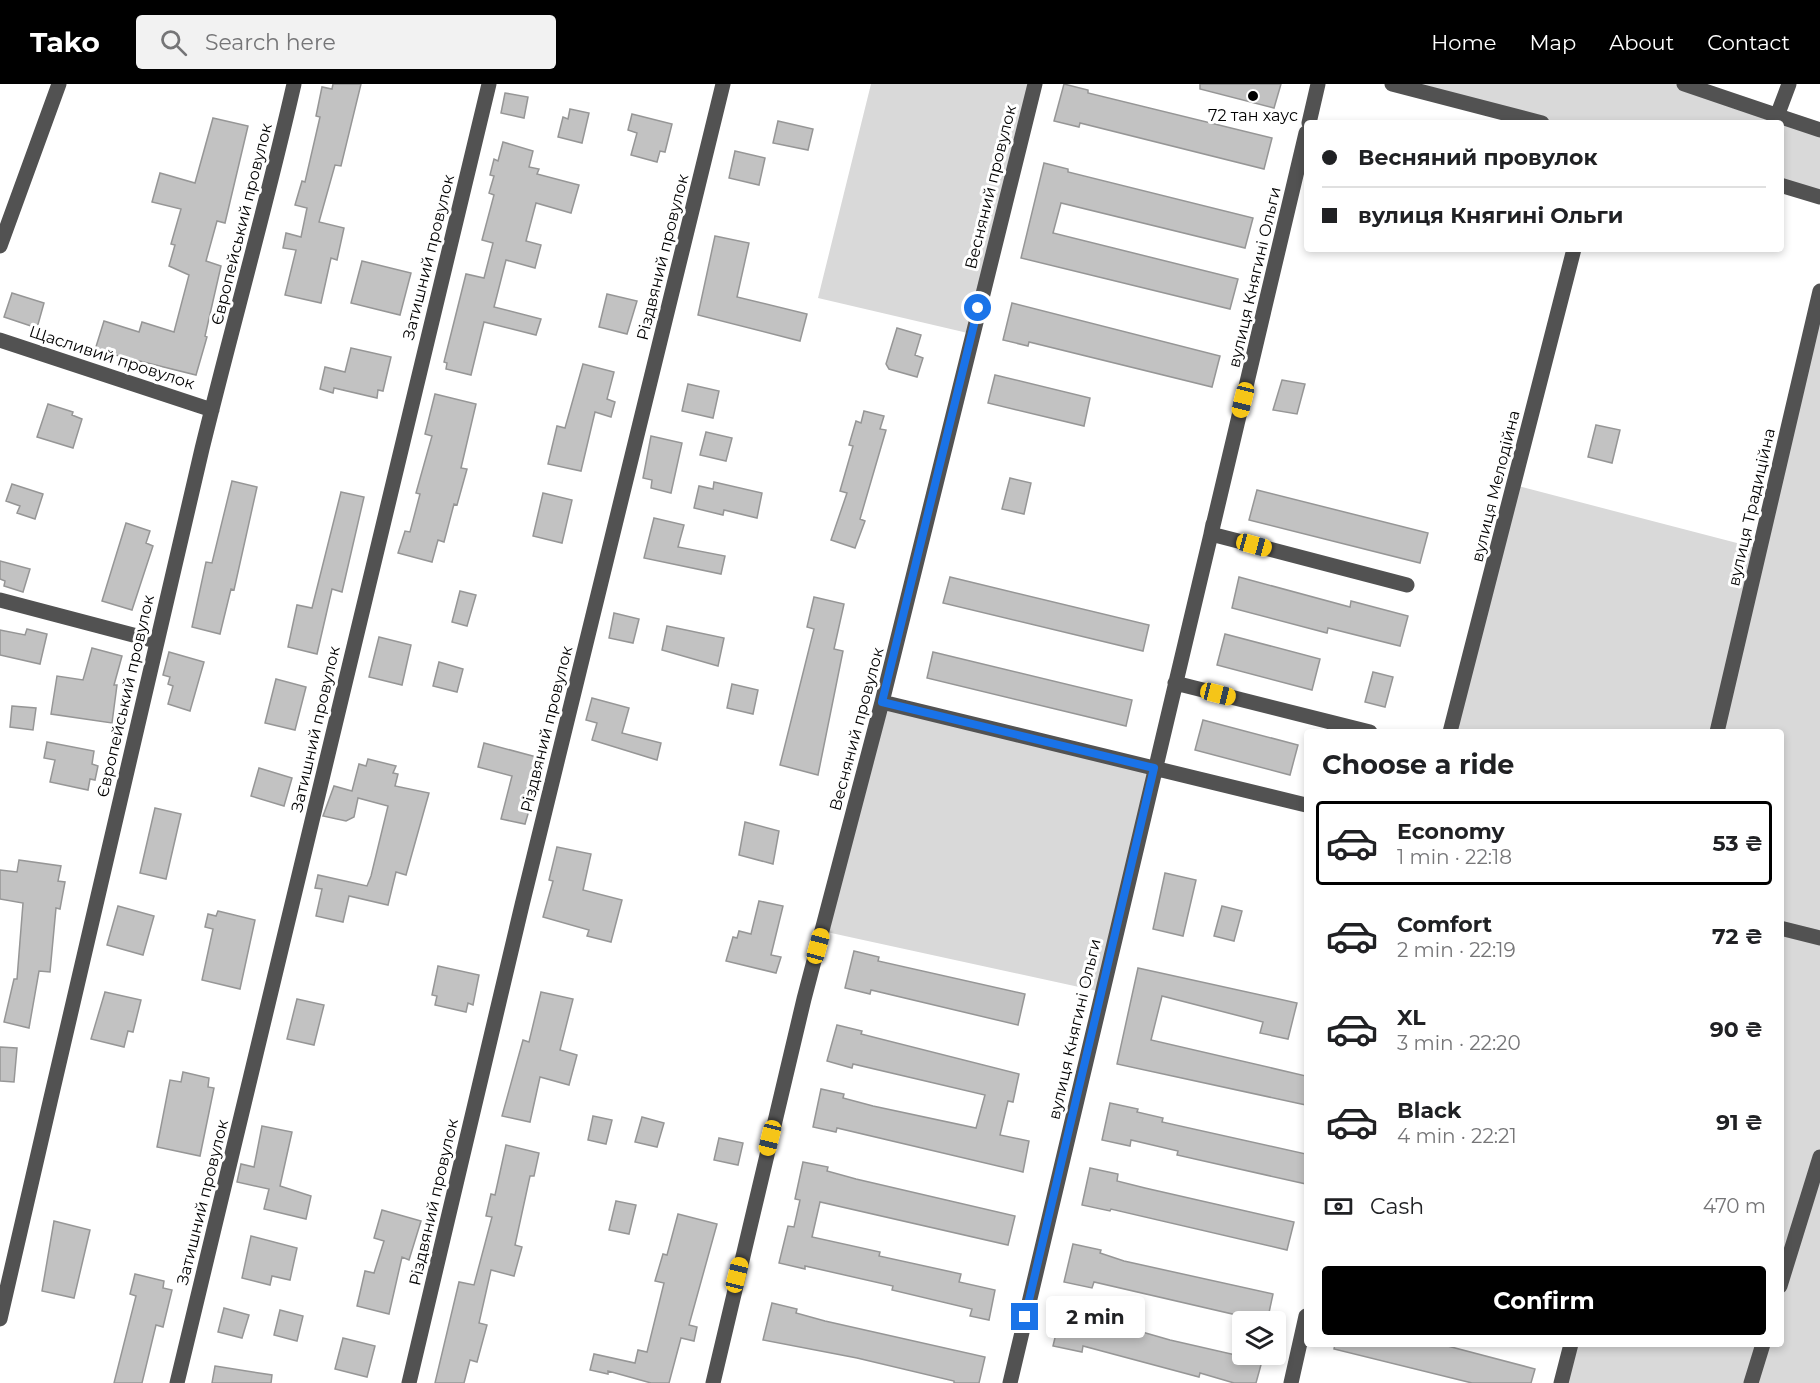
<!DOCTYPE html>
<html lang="en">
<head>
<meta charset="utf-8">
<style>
  :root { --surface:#fff; --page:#f2f2f2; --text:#202124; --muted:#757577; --line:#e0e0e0; --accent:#000 }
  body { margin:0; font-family:Montserrat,sans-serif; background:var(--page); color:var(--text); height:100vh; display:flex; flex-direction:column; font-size:22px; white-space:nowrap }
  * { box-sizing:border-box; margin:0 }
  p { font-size:20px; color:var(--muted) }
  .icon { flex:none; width:33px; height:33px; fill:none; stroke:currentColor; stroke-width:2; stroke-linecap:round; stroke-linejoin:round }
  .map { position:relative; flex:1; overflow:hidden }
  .side { position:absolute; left:1304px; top:645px; width:480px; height:618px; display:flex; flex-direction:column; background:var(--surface); border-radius:6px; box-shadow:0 3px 9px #0003 }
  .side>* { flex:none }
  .top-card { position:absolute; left:1304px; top:36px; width:480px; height:132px; border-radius:6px; box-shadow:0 3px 9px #0003; display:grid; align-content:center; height:132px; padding:0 18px; background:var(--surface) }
  .tools { position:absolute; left:1232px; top:1227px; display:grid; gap:12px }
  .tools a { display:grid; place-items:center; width:54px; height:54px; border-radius:6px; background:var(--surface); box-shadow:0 3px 9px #0003; font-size:30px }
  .end { position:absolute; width:27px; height:27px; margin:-14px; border:8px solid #1a73e8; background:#fff; box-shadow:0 0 0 3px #fff }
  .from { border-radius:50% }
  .bubble { position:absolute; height:42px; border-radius:6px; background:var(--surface); box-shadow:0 3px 9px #0003; font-size:20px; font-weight:700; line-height:42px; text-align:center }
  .car { position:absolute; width:18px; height:36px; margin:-18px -9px; border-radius:8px; box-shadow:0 0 4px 2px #0007; background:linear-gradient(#f5c518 24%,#345 0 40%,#f5c518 0 76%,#345 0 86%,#f5c518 0) }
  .top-card b { display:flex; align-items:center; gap:21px; height:57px; font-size:22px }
  .top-card b+b { border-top:2px solid var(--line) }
  .top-card i { width:15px; height:15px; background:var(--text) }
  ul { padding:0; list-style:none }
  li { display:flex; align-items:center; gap:18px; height:84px; margin:0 12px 9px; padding:0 6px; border:3px solid transparent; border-radius:6px }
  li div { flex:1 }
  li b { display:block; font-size:22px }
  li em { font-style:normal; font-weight:700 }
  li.on { border-color:var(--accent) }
  li>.icon { width:54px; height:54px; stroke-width:1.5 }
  h2 { padding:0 18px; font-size:27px; line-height:72px }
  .pay { display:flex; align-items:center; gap:15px; height:66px; padding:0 18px; font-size:22px }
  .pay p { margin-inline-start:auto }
  .action { display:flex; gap:12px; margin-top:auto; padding:12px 18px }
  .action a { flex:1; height:69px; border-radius:6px; background:var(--accent); color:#fff; font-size:24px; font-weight:700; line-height:69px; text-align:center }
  header { display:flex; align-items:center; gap:36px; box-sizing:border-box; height:84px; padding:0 30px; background:var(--accent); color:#fff }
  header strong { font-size:28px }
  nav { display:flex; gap:33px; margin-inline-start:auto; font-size:21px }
  .search { width:420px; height:54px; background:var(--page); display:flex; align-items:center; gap:15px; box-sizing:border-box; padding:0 21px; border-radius:6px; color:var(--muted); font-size:22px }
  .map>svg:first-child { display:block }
  .green { fill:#d9d9d9 }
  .building { fill:#c2c2c2; stroke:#969696; stroke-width:1.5 }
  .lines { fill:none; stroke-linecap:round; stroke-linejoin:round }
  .minor { stroke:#525252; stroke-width:15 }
  .route { stroke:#1a73e8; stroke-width:8 }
  .poi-dot { fill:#000; stroke:#fff; stroke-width:2 }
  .labels { text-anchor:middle; stroke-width:6; stroke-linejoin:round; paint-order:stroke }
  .poi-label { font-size:16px; fill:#000; stroke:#fff }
  .street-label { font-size:16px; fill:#000; stroke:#fff }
</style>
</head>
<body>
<header>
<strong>Tako</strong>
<div class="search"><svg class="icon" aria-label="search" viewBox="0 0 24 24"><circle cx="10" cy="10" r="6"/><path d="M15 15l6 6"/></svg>Search here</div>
<nav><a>Home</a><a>Map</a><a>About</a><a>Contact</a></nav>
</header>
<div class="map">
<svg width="1820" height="1299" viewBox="0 0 1820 1299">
  <rect width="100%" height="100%" fill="#fff"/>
  <path class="green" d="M 871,0 L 1035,0 L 972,250 L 818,214 Z
    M 1392,0 L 1684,0 L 1820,46 L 1820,113 L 1781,101 L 1780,39 L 1542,39 Z
    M 1820,207 L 1820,1299 L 1561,1299 L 1571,1260 L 1780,1260 L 1780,648 L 1450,648 L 1514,401 L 1760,465 Z
    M 882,618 L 1154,684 L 1102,908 L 822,847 Z"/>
  <path class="building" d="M 333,0 L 361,0 L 341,82 L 335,81 L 319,138 L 344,144 L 337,176 L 331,174 L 321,219 L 285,211 L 296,166 L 283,164 L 286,149 L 301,153 L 307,124 L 295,121 L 302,97 L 305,98 L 320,33 L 316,32 L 322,3 L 332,5 Z
    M 1064,0 L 1088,6 L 1088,9 L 1272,54 L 1264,85 L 1080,39 L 1079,43 L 1054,37 Z
    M 1200,0 L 1281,0 L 1274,24 L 1200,5 Z
    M 505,9 L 528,13 L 524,34 L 501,29 Z
    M 570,25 L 589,29 L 582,59 L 558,53 L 563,33 L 568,35 Z
    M 632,30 L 672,40 L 665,68 L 660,67 L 657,78 L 631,71 L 637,49 L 628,46 Z
    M 213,34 L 248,42 L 225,139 L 217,137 L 206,177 L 221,182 L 205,252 L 207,253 L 196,291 L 95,266 L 104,237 L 139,248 L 142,238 L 174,248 L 189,191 L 169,182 L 175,161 L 171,160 L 181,125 L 152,118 L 160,89 L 195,99 Z
    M 778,37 L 813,45 L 808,66 L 773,59 Z
    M 503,58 L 533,67 L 529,83 L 539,85 L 537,90 L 579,101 L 571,129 L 536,119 L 526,157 L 541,161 L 535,184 L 506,176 L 494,223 L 541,235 L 536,251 L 484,238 L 471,291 L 446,285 L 447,279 L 444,278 L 466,190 L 484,194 L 493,159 L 482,156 L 494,111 L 489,109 L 494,92 L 490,91 L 494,75 L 498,77 Z
    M 735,67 L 765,74 L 759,101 L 729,94 Z
    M 1044,79 L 1068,85 L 1068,88 L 1253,134 L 1245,164 L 1061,119 L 1053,149 L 1238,195 L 1230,225 L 1021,174 Z
    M 715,152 L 749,159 L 737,213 L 807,230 L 800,257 L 698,231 Z
    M 362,177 L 411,189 L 400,231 L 351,219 Z
    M 12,209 L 44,219 L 37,244 L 4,233 Z
    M 607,210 L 637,217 L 627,250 L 599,243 Z
    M 1012,219 L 1220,272 L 1212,303 L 1029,258 L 1028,262 L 1003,256 Z
    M 897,244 L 921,251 L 915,271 L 923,274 L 917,293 L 889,285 L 886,280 Z
    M 351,264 L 391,273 L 383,307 L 378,306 L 377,314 L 334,304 L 333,309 L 320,305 L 325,283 L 345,288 Z
    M 583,280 L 614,288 L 607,315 L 615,318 L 611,333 L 595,328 L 581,387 L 548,380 L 557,342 L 565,344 Z
    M 995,291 L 1090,314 L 1084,342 L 988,319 Z
    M 1282,296 L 1305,300 L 1297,330 L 1273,326 Z
    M 688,300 L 719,307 L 713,334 L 682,327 Z
    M 435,310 L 476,320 L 461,384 L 467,385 L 457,421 L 454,420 L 444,458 L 438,456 L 432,478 L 398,469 L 405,447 L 410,448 L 420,410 L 416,409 L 432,352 L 425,350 Z
    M 48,320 L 73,328 L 72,331 L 82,335 L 73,364 L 37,353 Z
    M 864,327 L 884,332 L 880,345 L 886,346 L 860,435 L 865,437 L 855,464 L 831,456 L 847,409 L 840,407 L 853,362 L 849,361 L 856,337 L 861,339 Z
    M 1596,341 L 1620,346 L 1612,379 L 1588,373 Z
    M 706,348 L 732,354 L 726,377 L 700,371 Z
    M 651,352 L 682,359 L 671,409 L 651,404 L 652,396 L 643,394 Z
    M 1010,394 L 1031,399 L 1024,430 L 1002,425 Z
    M 232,397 L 257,403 L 234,506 L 231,505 L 220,550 L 192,543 L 206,478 L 212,479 Z
    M 714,398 L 762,409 L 757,434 L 724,426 L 723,431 L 694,424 L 699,402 L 713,405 Z
    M 12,400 L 43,410 L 35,435 L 17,429 L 20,422 L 6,417 Z
    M 1257,406 L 1428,449 L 1420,479 L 1249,436 Z
    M 341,408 L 364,413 L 342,508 L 332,505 L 317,570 L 288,563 L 297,521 L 312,524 Z
    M 543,409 L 572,416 L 562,459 L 533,452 Z
    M 654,434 L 684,441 L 678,463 L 725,472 L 721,490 L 644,474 Z
    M 126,439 L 150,447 L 146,459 L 153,462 L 132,526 L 102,517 Z
    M 0,477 L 30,485 L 23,508 L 4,502 L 5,497 L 0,495 Z
    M 950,493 L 1149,541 L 1143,567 L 943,519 Z
    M 1239,493 L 1350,523 L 1351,517 L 1408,532 L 1400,562 L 1328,544 L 1327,549 L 1232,524 Z
    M 460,507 L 476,511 L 467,542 L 452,538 Z
    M 814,513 L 844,520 L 834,565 L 843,567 L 818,691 L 780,681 L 814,545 L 807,543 Z
    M 614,529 L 639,535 L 633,559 L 609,554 Z
    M 667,542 L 724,554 L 718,582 L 662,566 Z
    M 27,545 L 47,550 L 40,580 L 0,571 L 0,546 L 25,551 Z
    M 1225,550 L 1320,575 L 1312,606 L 1217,581 Z
    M 379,553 L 411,561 L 402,601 L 369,593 Z
    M 92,564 L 122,572 L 114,601 L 117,601 L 112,639 L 51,630 L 57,592 L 83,596 Z
    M 169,568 L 204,578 L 190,627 L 168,620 L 173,602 L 168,600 L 170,593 L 163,591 Z
    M 933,568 L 1132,616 L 1126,642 L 927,594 Z
    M 439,578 L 463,585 L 457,608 L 433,602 Z
    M 1373,588 L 1393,593 L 1385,623 L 1365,618 Z
    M 276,595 L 306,603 L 295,646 L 265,639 Z
    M 732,600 L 758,606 L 753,630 L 727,624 Z
    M 592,614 L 629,624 L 622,649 L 661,659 L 657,676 L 592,656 L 597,639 L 586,636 Z
    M 12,622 L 36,624 L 33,646 L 10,643 Z
    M 1203,636 L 1298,661 L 1290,691 L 1195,666 Z
    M 47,658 L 94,667 L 92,680 L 98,682 L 95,696 L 90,695 L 88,706 L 50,698 L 55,676 L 44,674 Z
    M 484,659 L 544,675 L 525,740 L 501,735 L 512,692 L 478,683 Z
    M 368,675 L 396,682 L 393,689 L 398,690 L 395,702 L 429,709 L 406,791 L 396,788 L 388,821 L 349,812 L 343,838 L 316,832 L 322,805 L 315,804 L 318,791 L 367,802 L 371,792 L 388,722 L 358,714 L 354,733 L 346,737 L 323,732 L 334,702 L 352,707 L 359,680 L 366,682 Z
    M 259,684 L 292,694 L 284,722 L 251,712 Z
    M 155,724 L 181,730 L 166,795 L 140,789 Z
    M 745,738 L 779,747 L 773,780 L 739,771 Z
    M 557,763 L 591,770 L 583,806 L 622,816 L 611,858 L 587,852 L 589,846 L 543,833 L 553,797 L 549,796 Z
    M 19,776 L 61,782 L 58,797 L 65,798 L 60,825 L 56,824 L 50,888 L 39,887 L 29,944 L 4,938 L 14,895 L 17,895 L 23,819 L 0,815 L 0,786 L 17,788 Z
    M 1165,789 L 1196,796 L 1183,852 L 1153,845 Z
    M 759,817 L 783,822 L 771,871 L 781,873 L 776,889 L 726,877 L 733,853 L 737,854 L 739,847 L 751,850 Z
    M 118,822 L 154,832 L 143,871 L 107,861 Z
    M 1222,822 L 1242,827 L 1234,857 L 1214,852 Z
    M 218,827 L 255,836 L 240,905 L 202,896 L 213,845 L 205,843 L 208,830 L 216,832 Z
    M 854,867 L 879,873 L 878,877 L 1025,910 L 1018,941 L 871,906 L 870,910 L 845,904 Z
    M 438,882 L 479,891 L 473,921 L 468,919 L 466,928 L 435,921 L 437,912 L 432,911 Z
    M 1138,884 L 1297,919 L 1288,955 L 1260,949 L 1263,938 L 1162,912 L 1151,956 L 1306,992 L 1306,1021 L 1117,980 Z
    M 105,908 L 141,916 L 133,948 L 128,947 L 124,963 L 91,955 Z
    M 541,908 L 573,915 L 560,966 L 577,971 L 569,1001 L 540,993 L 530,1038 L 502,1032 L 523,956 L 529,958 Z
    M 297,915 L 324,921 L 314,961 L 287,955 Z
    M 837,941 L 862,947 L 861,950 L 1019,990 L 1013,1018 L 1008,1017 L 1000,1051 L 1029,1057 L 1023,1088 L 837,1044 L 836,1048 L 813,1043 L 821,1005 L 844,1010 L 843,1014 L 873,1022 L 976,1044 L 985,1011 L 853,980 L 852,984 L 827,977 Z
    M 0,963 L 17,964 L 14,998 L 0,997 Z
    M 183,988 L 209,994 L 208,1003 L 214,1004 L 200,1072 L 157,1063 L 170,996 L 181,998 Z
    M 1110,1019 L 1138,1025 L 1137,1028 L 1163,1034 L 1162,1038 L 1306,1070 L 1306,1100 L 1177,1071 L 1178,1067 L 1131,1056 L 1130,1062 L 1102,1056 Z
    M 593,1032 L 612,1036 L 606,1060 L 588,1056 Z
    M 642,1033 L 664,1039 L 657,1063 L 635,1058 Z
    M 262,1042 L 292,1048 L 280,1102 L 311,1112 L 306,1135 L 264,1125 L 269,1105 L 237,1098 L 241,1080 L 254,1083 Z
    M 719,1054 L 743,1059 L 738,1081 L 714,1076 Z
    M 506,1061 L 539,1069 L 534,1092 L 530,1092 L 515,1161 L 522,1163 L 514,1192 L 491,1186 L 479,1239 L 487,1241 L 477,1278 L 470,1276 L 464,1299 L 435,1299 L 459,1198 L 474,1201 L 492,1133 L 486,1132 L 491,1110 L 495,1111 Z
    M 803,1078 L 828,1083 L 827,1087 L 856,1095 L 1015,1132 L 1008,1161 L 820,1118 L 812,1153 L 880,1168 L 879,1172 L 961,1190 L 959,1198 L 995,1206 L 989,1236 L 970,1232 L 972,1225 L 892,1206 L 893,1202 L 805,1182 L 805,1185 L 779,1179 L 788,1142 L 794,1143 L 800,1116 L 795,1115 Z
    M 1090,1084 L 1118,1090 L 1117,1097 L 1145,1104 L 1294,1138 L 1287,1166 L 1111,1125 L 1110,1127 L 1082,1121 Z
    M 616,1117 L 636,1121 L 629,1150 L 609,1146 Z
    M 382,1126 L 421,1137 L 409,1176 L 402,1173 L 389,1230 L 357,1222 L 365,1187 L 374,1189 L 384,1157 L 374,1154 Z
    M 678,1130 L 717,1140 L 689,1241 L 697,1243 L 694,1257 L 681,1254 L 669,1299 L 651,1299 L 608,1287 L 608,1290 L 590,1286 L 594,1270 L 635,1279 L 638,1266 L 647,1268 L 664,1199 L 655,1197 L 663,1170 L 667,1171 Z
    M 54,1137 L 90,1146 L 74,1214 L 42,1207 Z
    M 251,1152 L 297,1164 L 290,1196 L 272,1192 L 270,1201 L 242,1194 Z
    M 1073,1160 L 1101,1166 L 1100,1169 L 1124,1177 L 1273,1210 L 1267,1238 L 1094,1198 L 1092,1204 L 1064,1198 Z
    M 135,1190 L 164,1197 L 163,1204 L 172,1206 L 163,1243 L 156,1241 L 142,1299 L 114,1299 L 136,1212 L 130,1210 Z
    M 772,1219 L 797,1225 L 796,1229 L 825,1237 L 985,1273 L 979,1299 L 954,1299 L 954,1297 L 857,1274 L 763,1256 Z
    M 224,1224 L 249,1231 L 242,1254 L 218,1248 Z
    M 1062,1225 L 1170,1256 L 1262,1277 L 1256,1299 L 1234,1299 L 1200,1289 L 1199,1293 L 1083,1262 L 1082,1268 L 1053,1262 Z
    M 280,1226 L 303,1232 L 297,1257 L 274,1251 Z
    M 343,1254 L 375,1262 L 367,1293 L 335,1285 Z
    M 1335,1260 L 1440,1260 L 1535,1285 L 1531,1299 L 1472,1299 L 1334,1265 Z
    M 215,1282 L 272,1291 L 271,1299 L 212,1299 Z"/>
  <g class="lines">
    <path class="minor" d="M 1392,0 L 1542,39
      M 1684,0 L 1820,46
      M 1777,32 L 1789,0
      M 1309,39 L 1318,0
      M 1780,101 L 1820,113
      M 0,162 L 59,0
      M 0,256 L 212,326
      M 1213,440 L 1211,450 L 1407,501
      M 0,516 L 156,557
      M 1175,599 L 1370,648
      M 882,618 L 1306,721
      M 1450,648 L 1574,165
      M 1717,648 L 1820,207
      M 1780,844 L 1820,854
      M 1780,1202 L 1820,1073
      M 0,1235 C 67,945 133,655 202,365 C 232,243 266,123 294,0
      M 177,1299 L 489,0
      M 409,1299 L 522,821 L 723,0
      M 713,1299 L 804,915 L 882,618 L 1035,0
      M 1010,1299 L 1306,49
      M 1291,1299 L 1306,1232
      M 1561,1299 L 1571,1260
      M 1751,1299 L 1763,1260"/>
  </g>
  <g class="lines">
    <path class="route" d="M 978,224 L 882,618 L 1154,684 L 1025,1233"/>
  </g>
  <circle class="poi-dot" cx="1253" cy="12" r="6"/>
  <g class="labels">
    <g class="poi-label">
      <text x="1253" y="37">72 тан хаус</text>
    </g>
    <g class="street-label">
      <text transform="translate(990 103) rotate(-76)" y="6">Весняний провулок</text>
      <text transform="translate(241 140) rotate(-76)" y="6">Європейський провулок</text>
      <text transform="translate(428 173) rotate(-76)" y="6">Затишний провулок</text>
      <text transform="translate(662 173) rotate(-76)" y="6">Різдвяний провулок</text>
      <text transform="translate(1254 193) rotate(-77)" y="6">вулиця Княгині Ольги</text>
      <text transform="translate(112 273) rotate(18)" y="6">Щасливий провулок</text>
      <text transform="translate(1495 402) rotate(-76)" y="6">вулиця Мелодійна</text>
      <text transform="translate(1751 423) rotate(-77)" y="6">вулиця Традиційна</text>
      <text transform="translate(125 612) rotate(-77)" y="6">Європейський провулок</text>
      <text transform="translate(315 645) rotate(-77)" y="6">Затишний провулок</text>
      <text transform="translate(546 645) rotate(-76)" y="6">Різдвяний провулок</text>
      <text transform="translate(856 645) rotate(-75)" y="6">Весняний провулок</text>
      <text transform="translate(1074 945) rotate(-77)" y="6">вулиця Княгині Ольги</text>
      <text transform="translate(202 1118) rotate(-76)" y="6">Затишний провулок</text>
      <text transform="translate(433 1118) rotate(-77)" y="6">Різдвяний провулок</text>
    </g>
  </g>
</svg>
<div class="tools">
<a><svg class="icon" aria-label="layers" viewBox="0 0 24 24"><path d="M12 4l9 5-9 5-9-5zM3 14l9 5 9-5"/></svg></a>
</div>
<i class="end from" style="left:978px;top:224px"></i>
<i class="end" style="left:1025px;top:1233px"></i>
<div class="bubble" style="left:1046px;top:1212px;width:99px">2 min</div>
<i class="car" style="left:1243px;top:316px;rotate:194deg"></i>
<i class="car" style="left:1254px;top:461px;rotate:105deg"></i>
<i class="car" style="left:1218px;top:610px;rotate:104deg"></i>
<i class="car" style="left:818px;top:862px;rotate:15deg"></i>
<i class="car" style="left:770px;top:1054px;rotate:194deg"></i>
<i class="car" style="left:737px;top:1191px;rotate:14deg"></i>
<div class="top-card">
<b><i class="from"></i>Весняний провулок</b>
<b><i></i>вулиця Княгині Ольги</b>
</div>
<section class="side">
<h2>Choose a ride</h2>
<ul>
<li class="on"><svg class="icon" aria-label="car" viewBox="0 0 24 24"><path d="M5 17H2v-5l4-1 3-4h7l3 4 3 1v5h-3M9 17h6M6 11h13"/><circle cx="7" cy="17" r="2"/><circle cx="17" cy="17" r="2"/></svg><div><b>Economy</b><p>1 min · 22:18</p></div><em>53 ₴</em></li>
<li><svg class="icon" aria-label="car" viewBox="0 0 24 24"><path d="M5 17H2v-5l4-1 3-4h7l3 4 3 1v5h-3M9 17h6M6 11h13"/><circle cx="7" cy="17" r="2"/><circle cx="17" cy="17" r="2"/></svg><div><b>Comfort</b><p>2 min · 22:19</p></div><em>72 ₴</em></li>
<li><svg class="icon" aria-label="car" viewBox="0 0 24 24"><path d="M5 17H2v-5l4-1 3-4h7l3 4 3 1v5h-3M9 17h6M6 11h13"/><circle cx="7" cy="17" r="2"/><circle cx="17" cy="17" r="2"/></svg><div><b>XL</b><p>3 min · 22:20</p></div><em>90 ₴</em></li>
<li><svg class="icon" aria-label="car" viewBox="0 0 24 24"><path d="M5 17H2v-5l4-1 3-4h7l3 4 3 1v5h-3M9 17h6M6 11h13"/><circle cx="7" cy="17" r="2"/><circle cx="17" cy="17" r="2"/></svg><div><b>Black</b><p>4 min · 22:21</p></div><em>91 ₴</em></li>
</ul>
<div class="pay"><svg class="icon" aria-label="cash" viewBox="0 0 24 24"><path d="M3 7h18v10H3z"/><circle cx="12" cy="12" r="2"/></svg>Cash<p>470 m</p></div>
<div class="action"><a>Confirm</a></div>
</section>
</div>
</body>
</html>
